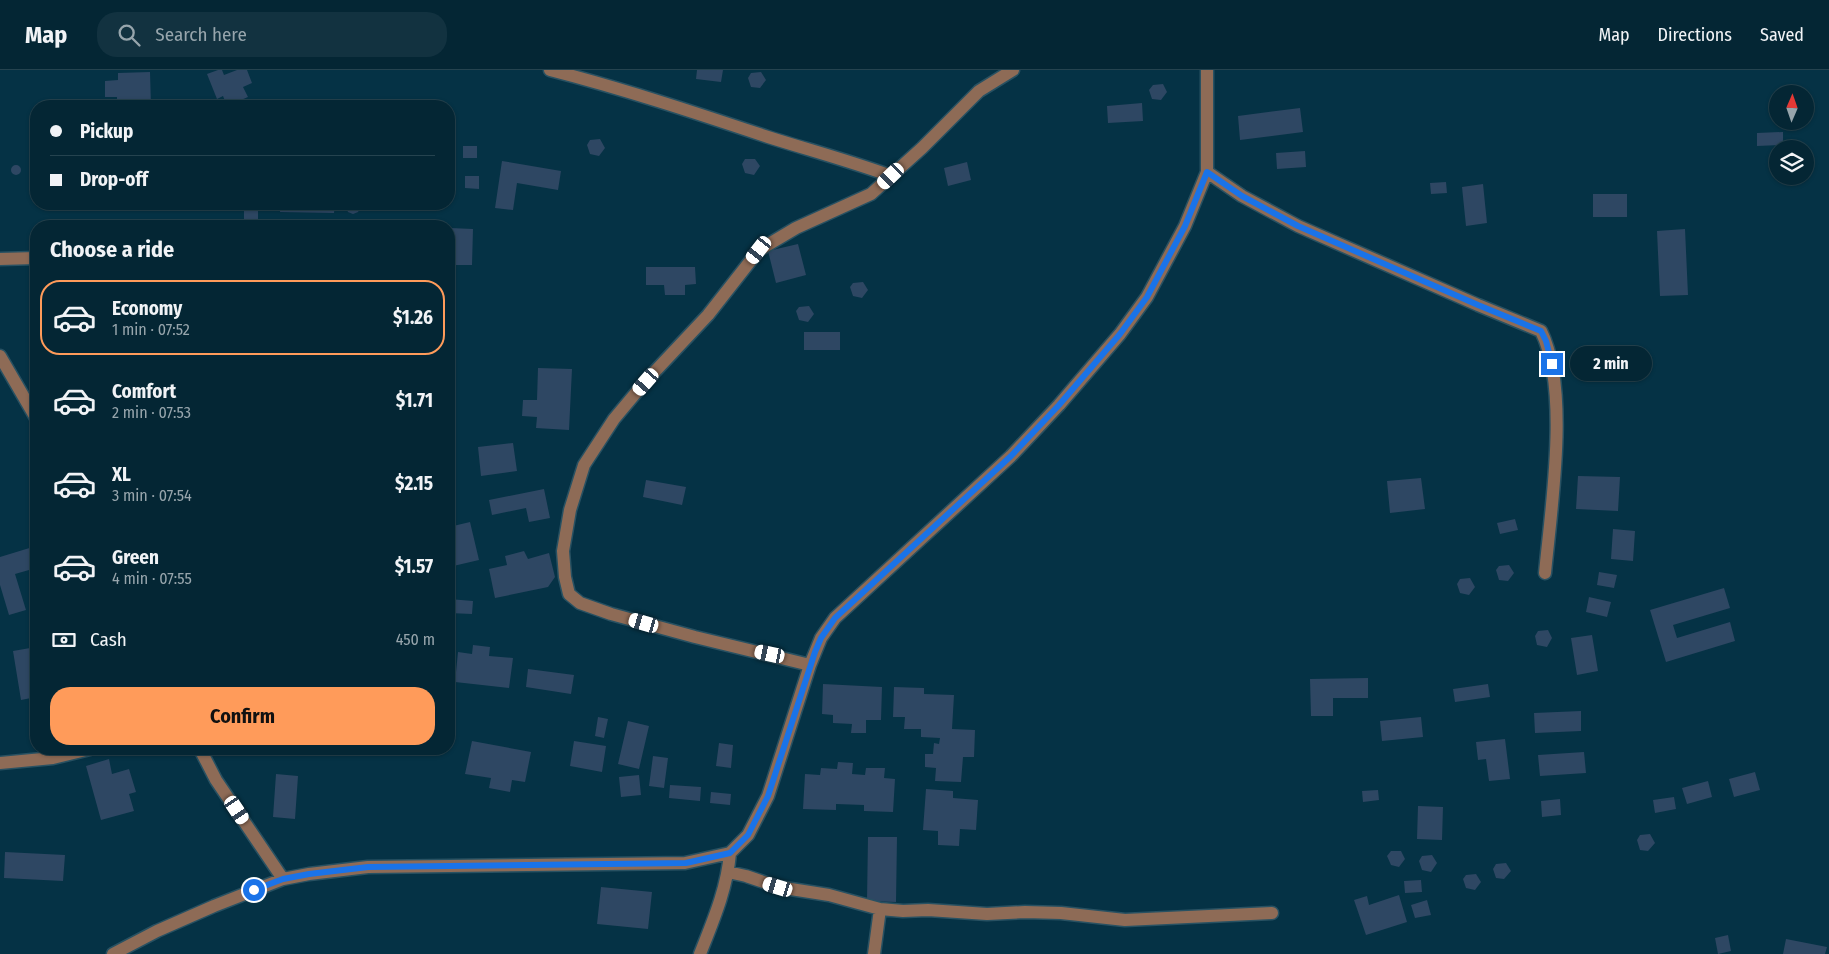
<!DOCTYPE html>
<html lang="en">
<head>
<meta charset="utf-8">
<style>
  :root { --surface:#042634; --page:#123240; --text:#f1f3f6; --muted:#97a5ac; --line:#25434f; --accent:#ff9b5a }
  body { margin:0; font-family:"Fira Sans Condensed",sans-serif; background:var(--page); color:var(--text); height:100vh; display:flex; flex-direction:column; font-size:19px; white-space:nowrap }
  * { box-sizing:border-box; margin:0 }
  p { font-size:16px; color:var(--muted) }
  .icon { flex:none; width:28px; height:28px; fill:none; stroke:currentColor; stroke-width:2; stroke-linecap:round; stroke-linejoin:round }
  .map { position:relative; flex:1; overflow:hidden }
  .details { position:absolute; left:30px; top:150px; width:425px; height:535px; display:flex; flex-direction:column; background:var(--surface); border-radius:20px; box-shadow:0 1px 4px #0004,0 0 0 1px var(--line) }
  .details>* { flex:none }
  .guide { position:absolute; left:30px; top:30px; width:425px; height:110px; border-radius:20px; box-shadow:0 1px 4px #0004,0 0 0 1px var(--line); display:grid; align-content:center; height:110px; padding:0 20px; background:var(--surface) }
  .needle { width:32px; rotate:2deg }
  .controls { position:absolute; left:1769px; top:15px; display:grid; gap:10px }
  .controls a { display:grid; place-items:center; width:45px; height:45px; border-radius:50%; background:var(--surface); box-shadow:0 1px 4px #0004,0 0 0 1px var(--line); font-size:25px }
  .end { position:absolute; width:22px; height:22px; margin:-11px; border:6px solid #1a73e8; background:#fff; box-shadow:0 0 0 2px #fff }
  .from { border-radius:50% }
  .bubble { position:absolute; height:35px; border-radius:18px; background:var(--surface); box-shadow:0 1px 4px #0004,0 0 0 1px var(--line); font-size:16px; font-weight:700; line-height:35px; text-align:center }
  .car { position:absolute; width:15px; height:30px; margin:-15px -8px; border-radius:6px; box-shadow:0 0 4px 1px #0007; background:linear-gradient(#fff 24%,#345 0 40%,#fff 0 76%,#345 0 86%,#fff 0) }
  .guide b { display:flex; align-items:center; gap:18px; height:48px; font-size:19px }
  .guide b+b { border-top:1px solid var(--line) }
  .guide i { width:12px; height:12px; background:var(--text) }
  ul { padding:0; list-style:none }
  li { display:flex; align-items:center; gap:15px; height:75px; margin:0 10px 8px; padding:0 10px; border:2px solid transparent; border-radius:20px }
  li div { flex:1 }
  li b { display:block; font-size:19px }
  li em { font-style:normal; font-weight:700 }
  li.selected { border-color:var(--accent) }
  li>.icon { width:45px; height:45px; stroke-width:1.5 }
  h2 { padding:0 20px; font-size:22px; line-height:60px }
  .pay { display:flex; align-items:center; gap:12px; height:55px; padding:0 20px; font-size:19px }
  .pay p { margin-inline-start:auto }
  .primary-button { display:flex; gap:10px; margin-top:auto; padding:10px 20px }
  .primary-button a { flex:1; height:58px; border-radius:20px; background:var(--accent); color:#111; font-size:20px; font-weight:700; line-height:58px; text-align:center }
  header { display:flex; align-items:center; gap:30px; box-sizing:border-box; height:70px; padding:0 25px; background:var(--surface); border-bottom:1px solid var(--line) }
  header strong { font-size:24px }
  nav { display:flex; gap:28px; margin-inline-start:auto; font-size:18px }
  .search { width:350px; height:45px; background:var(--page); display:flex; align-items:center; gap:12px; box-sizing:border-box; padding:0 18px; border-radius:20px; color:var(--muted); font-size:19px }
  .map>svg:first-child { display:block }
  .building { fill:#2e4763 }
  .lines { fill:none; stroke-linecap:round; stroke-linejoin:round }
  .minor-casing { stroke:#285162; stroke-width:15 }
  .minor { stroke:#8e6b56; stroke-width:12 }
  .route { stroke:#1a73e8; stroke-width:6 }
</style>
</head>
<body>
<header>
<strong>Map</strong>
<div class="search"><svg class="icon" aria-label="search" viewBox="0 0 24 24"><circle cx="10" cy="10" r="6"/><path d="M15 15l6 6"/></svg>Search here</div>
<nav><a>Map</a><a>Directions</a><a>Saved</a></nav>
</header>
<div class="map">
<svg width="1829" height="884" viewBox="0 0 1829 884">
  <rect width="100%" height="100%" fill="#053245"/>
  <path class="building" d="M 218,0 L 222,0 L 224,5 L 237,0 L 247,0 L 252,13 L 243,17 L 248,27 L 227,36 L 223,26 L 217,29 L 207,4 Z
    M 697,0 L 723,0 L 721,12 L 696,9 Z
    M 150,2 L 151,36 L 117,36 L 117,27 L 105,27 L 105,11 L 118,10 L 118,3 Z
    M 761,2 L 766,10 L 760,18 L 751,17 L 748,8 L 751,3 Z
    M 1163,14 L 1167,22 L 1161,30 L 1152,29 L 1149,20 L 1153,15 Z
    M 1142,33 L 1143,51 L 1108,53 L 1107,36 Z
    M 1300,38 L 1303,62 L 1240,70 L 1238,46 Z
    M 1783,62 L 1783,75 L 1757,76 L 1757,63 Z
    M 600,69 L 605,78 L 599,86 L 590,84 L 587,75 L 590,70 Z
    M 463,76 L 477,76 L 477,88 L 463,88 Z
    M 1305,81 L 1306,97 L 1277,99 L 1276,83 Z
    M 745,89 L 755,89 L 760,96 L 754,105 L 745,103 L 742,94 Z
    M 502,91 L 561,101 L 558,120 L 517,113 L 513,140 L 495,138 Z
    M 967,92 L 971,110 L 948,116 L 944,98 Z
    M11 100a5 5 0 1 1 10 0a5 5 0 1 1-10 0Z
    M 465,106 L 479,106 L 479,119 L 465,118 Z
    M 1446,112 L 1447,123 L 1431,124 L 1430,113 Z
    M 1483,114 L 1487,153 L 1466,156 L 1462,117 Z
    M 1593,124 L 1627,124 L 1627,147 L 1593,147 Z
    M 198,134 L 230,134 L 230,138 L 198,137 Z
    M 281,134 L 335,134 L 334,143 L 280,142 Z
    M 347,134 L 360,134 L 361,137 L 358,142 L 353,144 L 348,142 L 346,137 Z
    M 372,134 L 405,134 L 404,140 L 371,139 Z
    M 244,139 L 258,139 L 258,151 L 244,150 Z
    M 450,158 L 473,159 L 472,195 L 449,195 Z
    M 1685,159 L 1688,225 L 1660,226 L 1657,161 Z
    M 798,174 L 806,205 L 776,213 L 768,181 Z
    M 646,197 L 695,197 L 696,214 L 685,215 L 685,225 L 665,225 L 664,215 L 646,215 Z
    M 863,212 L 868,220 L 862,228 L 853,226 L 850,217 L 853,213 Z
    M 809,236 L 814,244 L 808,252 L 799,250 L 796,241 L 799,237 Z
    M 804,262 L 840,262 L 840,280 L 804,280 Z
    M 538,298 L 572,299 L 569,360 L 536,358 L 537,347 L 522,346 L 523,330 L 537,330 Z
    M 513,373 L 517,401 L 481,406 L 478,377 Z
    M 1578,406 L 1620,407 L 1618,441 L 1576,439 Z
    M 1421,408 L 1425,439 L 1390,443 L 1387,411 Z
    M 646,410 L 686,417 L 682,435 L 643,427 Z
    M 544,419 L 550,448 L 529,452 L 526,438 L 492,445 L 489,430 Z
    M 1515,449 L 1518,460 L 1500,464 L 1497,453 Z
    M 470,452 L 479,490 L 449,497 L 449,457 Z
    M 1613,459 L 1635,461 L 1633,491 L 1611,489 Z
    M 36,476 L 36,498 L 15,504 L 26,540 L 9,545 L 0,515 L 0,487 Z
    M 524,481 L 528,489 L 549,483 L 555,507 L 548,517 L 495,528 L 489,499 L 507,495 L 505,486 Z
    M 1509,495 L 1514,503 L 1508,511 L 1499,510 L 1496,500 L 1499,496 Z
    M 1599,502 L 1617,505 L 1614,518 L 1597,515 Z
    M 1470,508 L 1475,517 L 1469,525 L 1460,523 L 1457,514 L 1460,509 Z
    M 1724,518 L 1730,538 L 1673,555 L 1677,568 L 1730,552 L 1735,571 L 1666,592 L 1650,540 Z
    M 1589,527 L 1611,532 L 1607,547 L 1586,542 Z
    M 449,529 L 473,531 L 472,544 L 449,543 Z
    M 449,555 L 454,555 L 452,585 L 449,585 Z
    M 1548,560 L 1552,568 L 1547,577 L 1537,575 L 1535,566 L 1538,561 Z
    M 1592,565 L 1598,601 L 1577,605 L 1571,568 Z
    M 473,575 L 490,577 L 489,586 L 513,588 L 509,618 L 455,612 L 458,582 L 472,584 Z
    M 36,577 L 36,627 L 21,630 L 13,581 Z
    M 528,599 L 574,605 L 571,624 L 526,617 Z
    M 1368,608 L 1368,628 L 1333,628 L 1333,646 L 1311,646 L 1310,609 Z
    M 823,614 L 882,617 L 881,650 L 866,650 L 866,663 L 851,663 L 852,654 L 833,653 L 833,645 L 822,644 Z
    M 1488,614 L 1490,627 L 1455,632 L 1453,619 Z
    M 894,617 L 924,618 L 924,624 L 954,625 L 952,659 L 975,660 L 974,687 L 963,687 L 961,712 L 935,711 L 936,698 L 925,697 L 925,684 L 933,684 L 934,673 L 939,674 L 940,668 L 921,667 L 921,659 L 904,659 L 905,647 L 893,647 Z
    M 1581,641 L 1581,661 L 1535,663 L 1534,643 Z
    M 598,647 L 608,649 L 604,668 L 595,666 Z
    M 1421,647 L 1423,667 L 1382,671 L 1380,651 Z
    M 628,651 L 649,656 L 639,699 L 618,694 Z
    M 1505,669 L 1510,709 L 1489,711 L 1486,689 L 1478,690 L 1476,672 Z
    M 472,671 L 531,682 L 525,712 L 512,710 L 510,722 L 489,718 L 491,708 L 465,704 Z
    M 574,671 L 606,676 L 602,702 L 570,696 Z
    M 719,673 L 733,675 L 731,698 L 716,696 Z
    M 1584,682 L 1586,703 L 1540,706 L 1538,685 Z
    M 653,686 L 668,688 L 664,718 L 649,716 Z
    M 109,689 L 112,704 L 129,699 L 136,722 L 129,724 L 134,741 L 101,750 L 86,696 Z
    M 838,692 L 853,693 L 852,704 L 865,705 L 866,698 L 885,698 L 884,708 L 895,709 L 893,742 L 864,741 L 864,735 L 836,734 L 836,740 L 803,739 L 805,704 L 820,705 L 821,698 L 837,699 Z
    M 1755,702 L 1760,720 L 1734,727 L 1729,709 Z
    M 276,704 L 298,706 L 295,749 L 273,747 Z
    M 639,705 L 641,725 L 621,727 L 619,707 Z
    M 1708,711 L 1712,727 L 1687,734 L 1682,718 Z
    M 670,715 L 701,717 L 700,731 L 669,728 Z
    M 926,719 L 953,721 L 953,728 L 978,730 L 976,760 L 960,759 L 959,776 L 938,775 L 938,761 L 923,760 Z
    M 1378,720 L 1379,730 L 1363,732 L 1362,721 Z
    M 711,722 L 731,724 L 730,735 L 710,733 Z
    M 1674,727 L 1676,739 L 1655,743 L 1653,730 Z
    M 1560,729 L 1561,745 L 1542,747 L 1541,731 Z
    M 1418,736 L 1443,737 L 1442,770 L 1417,769 Z
    M 1650,764 L 1655,773 L 1648,781 L 1640,780 L 1637,770 L 1640,765 Z
    M 868,767 L 897,767 L 896,832 L 867,831 Z
    M 1391,781 L 1401,781 L 1405,789 L 1399,797 L 1391,795 L 1387,786 Z
    M 5,782 L 65,785 L 63,811 L 4,808 Z
    M 1432,785 L 1437,793 L 1431,802 L 1422,800 L 1419,791 L 1422,786 Z
    M 1506,793 L 1511,801 L 1504,809 L 1496,808 L 1493,799 L 1496,794 Z
    M 1476,804 L 1481,812 L 1475,820 L 1466,818 L 1463,809 L 1466,805 Z
    M 1421,810 L 1422,822 L 1405,823 L 1404,811 Z
    M 601,817 L 652,822 L 648,859 L 597,854 Z
    M 1399,825 L 1407,852 L 1366,865 L 1354,830 L 1367,826 L 1369,835 Z
    M 1427,830 L 1431,845 L 1415,848 L 1411,835 Z
    M 1728,865 L 1731,881 L 1718,884 L 1715,868 Z
    M 1786,869 L 1827,877 L 1825,884 L 1783,884 Z"/>
  <g class="lines">
    <defs>
      <path id="minor" d="M 550,0 C 624,19 696,43 768,67 C 809,80 850,91 891,106
        M 1207,102 L 1242,126 L 1298,156 L 1478,235 L 1541,261 C 1570,319 1551,438 1545,503
        M 0,189 L 36,188
        M 0,286 L 36,348
        M 810,595 L 695,567 L 611,544 L 580,533 L 569,524 L 565,507 L 563,481 L 570,440 L 584,395 L 614,349 L 645,312 L 708,245 L 759,180 L 796,158 L 871,124 L 922,78 L 979,21 L 1013,0
        M 200,679 L 216,710 L 283,809
        M 0,693 L 53,688 L 90,679
        M 728,802 L 746,806 L 778,817 L 829,825 L 880,839 L 903,841 L 928,840 L 987,844 L 1025,842 L 1061,843 L 1125,850 L 1272,843
        M 113,884 L 157,861 L 214,836 L 283,809 L 309,804 L 368,797 L 685,793 L 730,783 L 748,765 L 768,726 L 810,595 L 821,568 L 835,548 L 1011,386 L 1059,335 L 1120,264 L 1147,227 L 1185,156 L 1207,102 L 1207,0
        M 700,884 C 713,851 727,819 730,783
        M 874,884 L 880,839"/>
    </defs>
    <use href="#minor" class="minor-casing"/>
    <use href="#minor" class="minor"/>
  </g>
  <g class="lines">
    <path class="route" d="M 254,820 L 283,809 L 309,804 L 368,797 L 686,793 L 730,783 L 748,765 L 768,726 L 815,582 L 821,568 L 835,548 L 1011,386 L 1059,335 L 1120,264 L 1147,227 L 1185,156 L 1207,102 L 1242,126 L 1298,156 L 1478,235 L 1541,261 L 1546,271 L 1552,294"/>
  </g>
</svg>
<div class="controls">
<a><svg class="needle" viewBox="-14 -14 28 28"><path d="M0-13l5 13h-10z" fill="#e53935"/><path d="M0 13l5-13h-10z" fill="#97a5ac"/></svg></a>
<a><svg class="icon" aria-label="layers" viewBox="0 0 24 24"><path d="M12 4l9 5-9 5-9-5zM3 14l9 5 9-5"/></svg></a>
</div>
<i class="end from" style="left:254px;top:820px"></i>
<i class="end" style="left:1552px;top:294px"></i>
<div class="bubble" style="left:1570px;top:276px;width:82px">2 min</div>
<i class="car" style="left:891px;top:106px;rotate:226deg"></i>
<i class="car" style="left:759px;top:180px;rotate:218deg"></i>
<i class="car" style="left:646px;top:312px;rotate:221deg"></i>
<i class="car" style="left:644px;top:553px;rotate:286deg"></i>
<i class="car" style="left:770px;top:584px;rotate:282deg"></i>
<i class="car" style="left:237px;top:740px;rotate:146deg"></i>
<i class="car" style="left:778px;top:817px;rotate:287deg"></i>
<div class="guide">
<b><i class="from"></i>Pickup</b>
<b><i></i>Drop-off</b>
</div>
<section class="details">
<h2>Choose a ride</h2>
<ul>
<li class="selected"><svg class="icon" aria-label="car" viewBox="0 0 24 24"><path d="M5 17H2v-5l4-1 3-4h7l3 4 3 1v5h-3M9 17h6M6 11h13"/><circle cx="7" cy="17" r="2"/><circle cx="17" cy="17" r="2"/></svg><div><b>Economy</b><p>1 min · 07:52</p></div><em>$1.26</em></li>
<li><svg class="icon" aria-label="car" viewBox="0 0 24 24"><path d="M5 17H2v-5l4-1 3-4h7l3 4 3 1v5h-3M9 17h6M6 11h13"/><circle cx="7" cy="17" r="2"/><circle cx="17" cy="17" r="2"/></svg><div><b>Comfort</b><p>2 min · 07:53</p></div><em>$1.71</em></li>
<li><svg class="icon" aria-label="car" viewBox="0 0 24 24"><path d="M5 17H2v-5l4-1 3-4h7l3 4 3 1v5h-3M9 17h6M6 11h13"/><circle cx="7" cy="17" r="2"/><circle cx="17" cy="17" r="2"/></svg><div><b>XL</b><p>3 min · 07:54</p></div><em>$2.15</em></li>
<li><svg class="icon" aria-label="car" viewBox="0 0 24 24"><path d="M5 17H2v-5l4-1 3-4h7l3 4 3 1v5h-3M9 17h6M6 11h13"/><circle cx="7" cy="17" r="2"/><circle cx="17" cy="17" r="2"/></svg><div><b>Green</b><p>4 min · 07:55</p></div><em>$1.57</em></li>
</ul>
<div class="pay"><svg class="icon" aria-label="cash" viewBox="0 0 24 24"><path d="M3 7h18v10H3z"/><circle cx="12" cy="12" r="2"/></svg>Cash<p>450 m</p></div>
<div class="primary-button"><a>Confirm</a></div>
</section>
</div>
</body>
</html>
